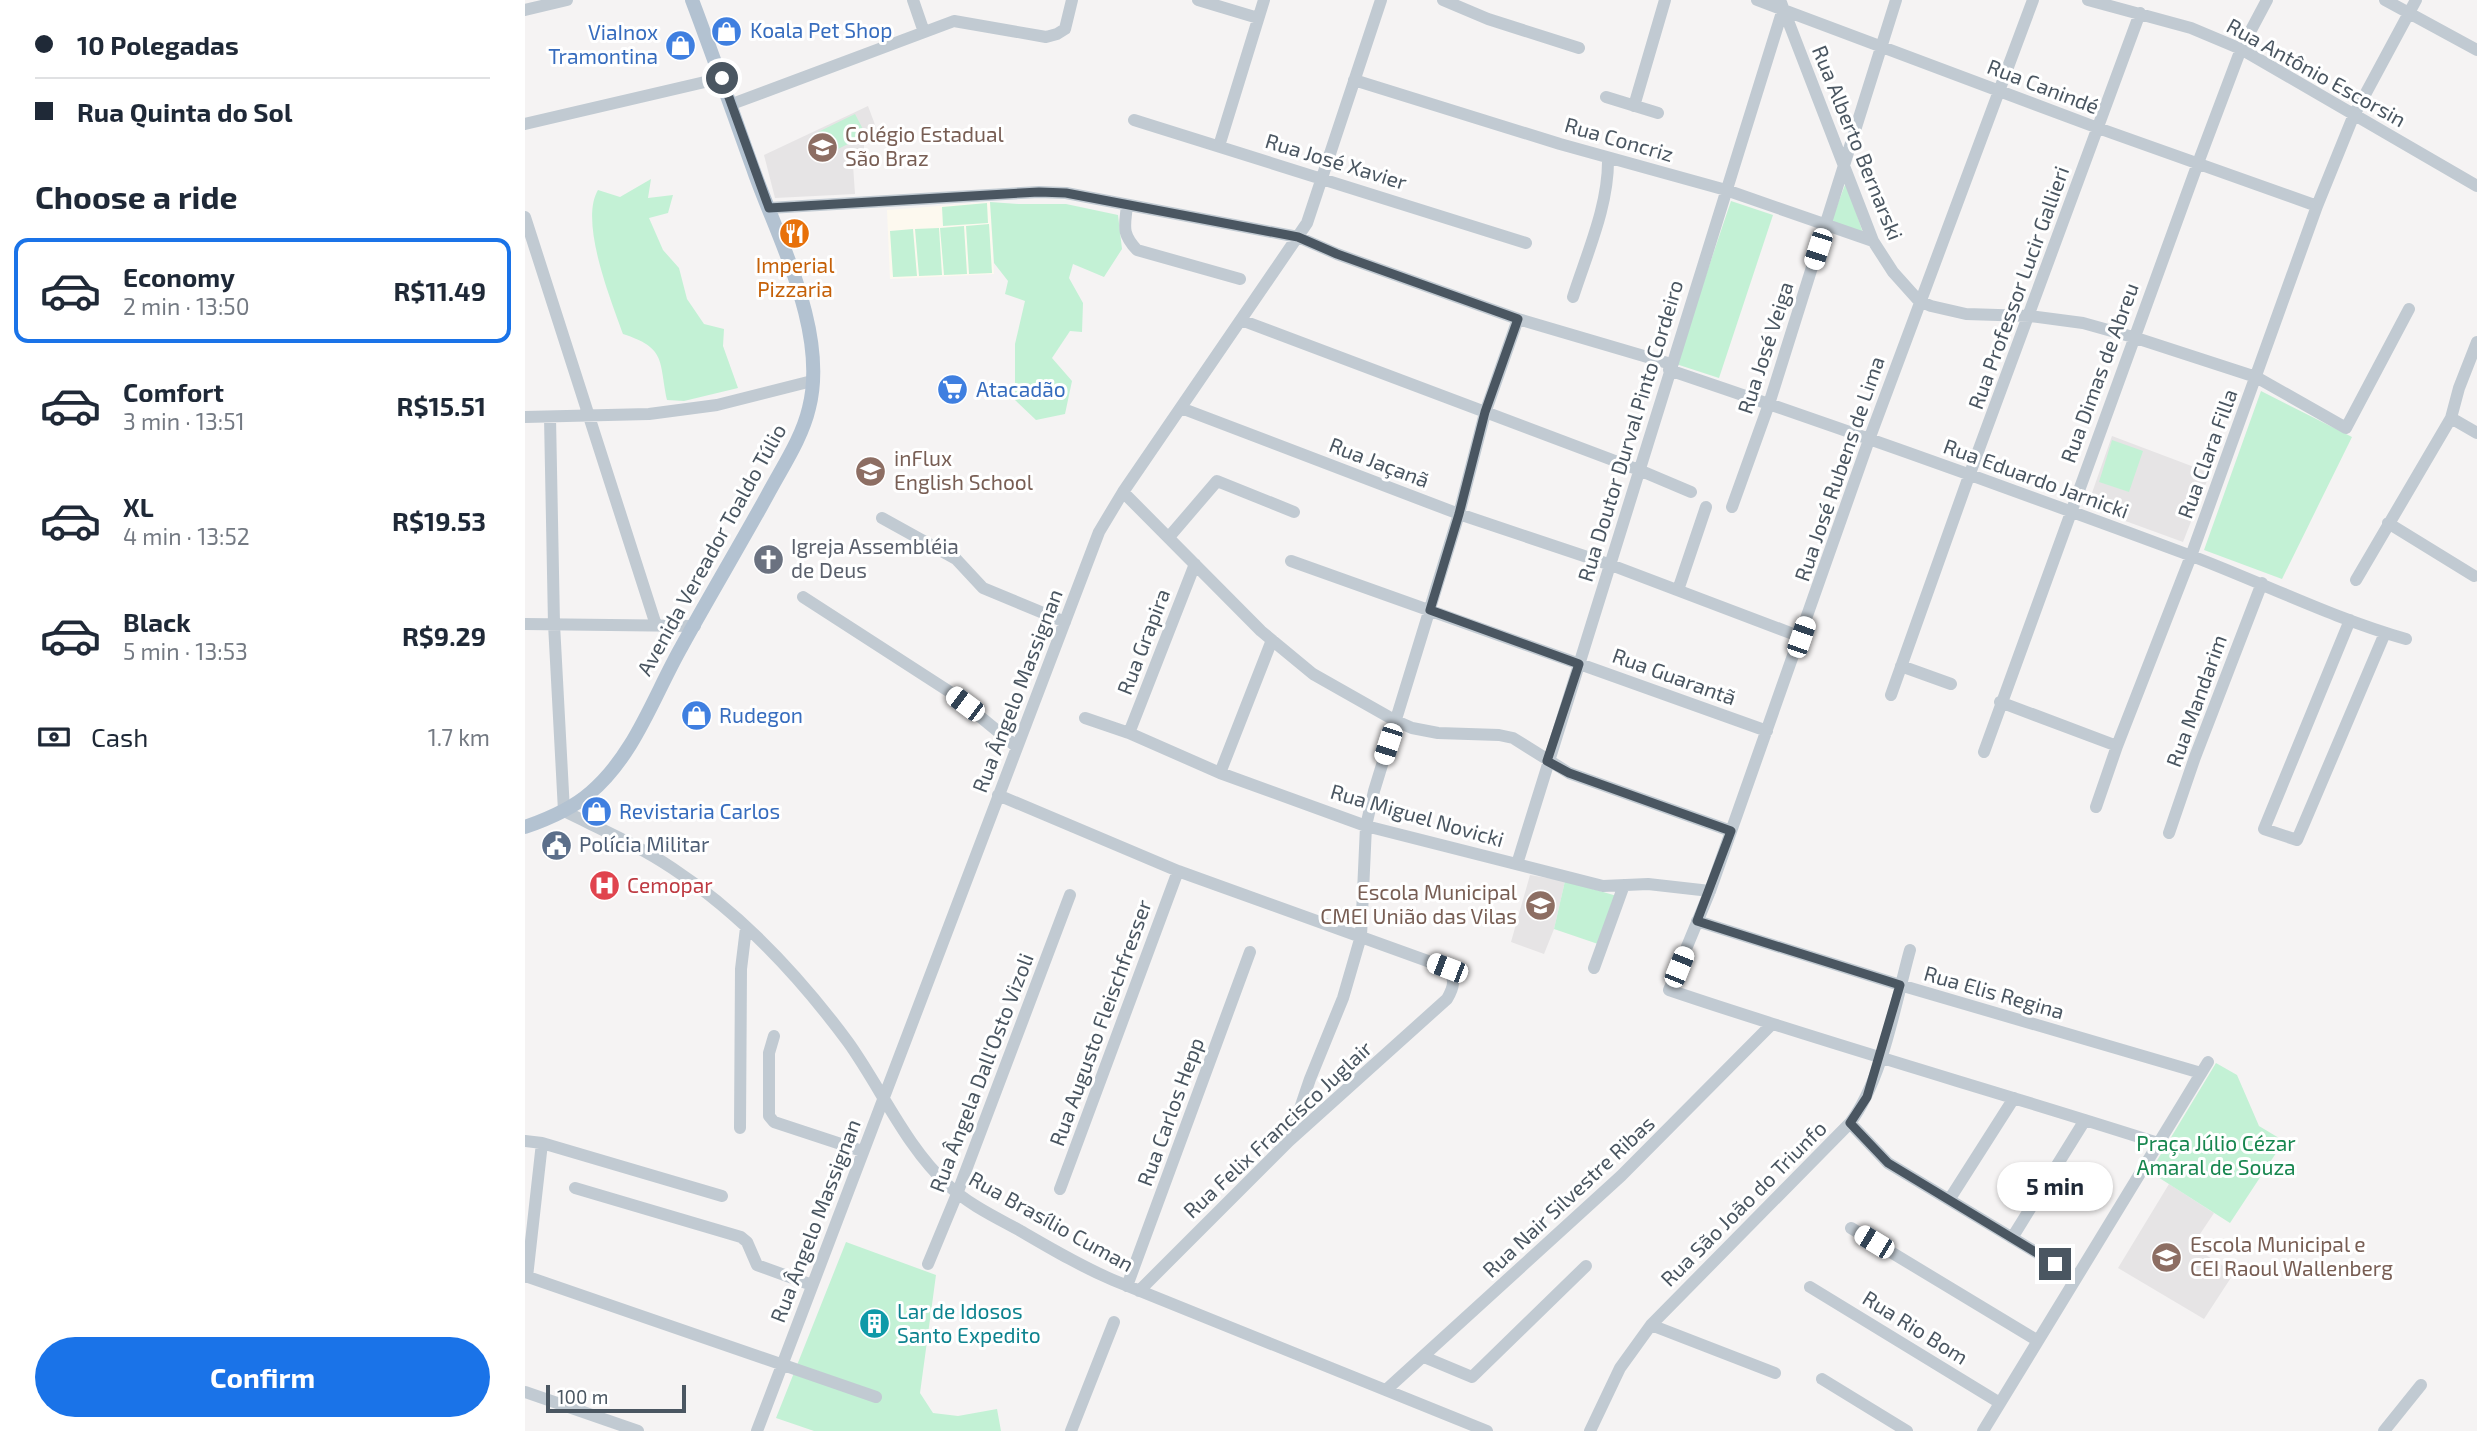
<!DOCTYPE html>
<html lang="en">
<head>
<meta charset="utf-8">
<style>
  :root { --surface:#fff; --page:#f6f6f7; --text:#1f2937; --muted:#747a83; --line:#e0e1e3; --accent:#1a73e8 }
  body { margin:0; font-family:"Exo 2",sans-serif; background:var(--page); color:var(--text); height:100vh; display:flex; flex-direction:column; font-size:26px; white-space:nowrap }
  * { box-sizing:border-box; margin:0 }
  p { font-size:23px; color:var(--muted) }
  .icon { flex:none; width:38px; height:38px; fill:none; stroke:currentColor; stroke-width:2; stroke-linecap:round; stroke-linejoin:round }
  .map { position:relative; flex:1; overflow:hidden }
  .details { display:flex; flex-direction:column; background:var(--surface); width:525px }
  .details>* { flex:none }
  .hud { display:grid; align-content:center; height:154px; padding:0 35px; background:var(--surface) }
  .scale { position:absolute; left:21px; bottom:18px; width:140px; box-sizing:border-box; padding-left:7px; border:4px solid #4a5661; border-top:0; font-size:19px; line-height:24px; white-space:nowrap; color:#4a5661; -webkit-text-stroke:5px #fff; paint-order:stroke }
  .end { position:absolute; width:32px; height:32px; margin:-16px; border:9px solid #4a5661; background:#fff; box-shadow:0 0 0 4px #fff }
  .from { border-radius:50% }
  .bubble { position:absolute; height:49px; border-radius:24px; background:var(--surface); box-shadow:0 2px 5px #0004; font-size:23px; font-weight:700; line-height:49px; text-align:center }
  .car { position:absolute; width:21px; height:42px; margin:-21px -10px; border-radius:9px; box-shadow:0 0 5px 2px #0007; background:linear-gradient(#fff 24%,#345 0 40%,#fff 0 76%,#345 0 86%,#fff 0) }
  .hud b { display:flex; align-items:center; gap:24px; height:66px; font-size:26px }
  .hud b+b { border-top:2px solid var(--line) }
  .hud i { width:18px; height:18px; background:var(--text) }
  ul { padding:0; list-style:none }
  li { display:flex; align-items:center; gap:21px; height:105px; margin:0 14px 10px; padding:0 21px; border:4px solid transparent; border-radius:14px }
  li div { flex:1 }
  li b { display:block; font-size:26px }
  li em { font-style:normal; font-weight:700 }
  li.selected { border-color:var(--accent) }
  li>.icon { width:63px; height:63px; stroke-width:1.5 }
  h2 { padding:0 35px; font-size:32px; line-height:84px }
  .pay { display:flex; align-items:center; gap:18px; height:77px; padding:0 35px; font-size:26px }
  .pay p { margin-inline-start:auto }
  .primary-button { display:flex; gap:14px; margin-top:auto; padding:14px 35px }
  .primary-button a { flex:1; height:80px; border-radius:42px; background:var(--accent); color:#fff; font-size:28px; font-weight:700; line-height:80px; text-align:center }
  main { display:flex; flex:1; min-height:0 }
  .map>svg:first-child { display:block }
  .commercial { fill:#fdf9ef }
  .education { fill:#e6e4e5 }
  .green { fill:#c3f1d5 }
  .lines { fill:none; stroke-linecap:round; stroke-linejoin:round }
  .minor { stroke:#c1cad2; stroke-width:12 }
  .major { stroke:#b3c2d1; stroke-width:14 }
  .route { stroke:#4a5661; stroke-width:9 }
  .labels { text-anchor:middle; stroke-width:6; stroke-linejoin:round; paint-order:stroke }
  .shop-label { font-size:21px; fill:#366cbe; stroke:#fff; text-anchor:start }
  .street-label { font-size:21px; fill:#4a5661; stroke:#fff }
  .education-label { font-size:21px; fill:#785e54; stroke:#fff; text-anchor:start }
  .food-label { font-size:21px; fill:#c56008; stroke:#fff }
  .worship-label { font-size:21px; fill:#5b616d; stroke:#fff; text-anchor:start }
  .service-label { font-size:21px; fill:#4e5e75; stroke:#fff; text-anchor:start }
  .health-label { font-size:21px; fill:#be3a42; stroke:#fff; text-anchor:start }
  .park-label { font-size:21px; fill:#17864f; stroke:#fff }
  .culture-label { font-size:21px; fill:#0d838f; stroke:#fff; text-anchor:start }
</style>
</head>
<body>
<main>
<section class="details">
<div class="hud">
<b><i class="from"></i>10 Polegadas</b>
<b><i></i>Rua Quinta do Sol</b>
</div>
<h2>Choose a ride</h2>
<ul>
<li class="selected"><svg class="icon" aria-label="car" viewBox="0 0 24 24"><path d="M5 17H2v-5l4-1 3-4h7l3 4 3 1v5h-3M9 17h6M6 11h13"/><circle cx="7" cy="17" r="2"/><circle cx="17" cy="17" r="2"/></svg><div><b>Economy</b><p>2 min · 13:50</p></div><em>R$11.49</em></li>
<li><svg class="icon" aria-label="car" viewBox="0 0 24 24"><path d="M5 17H2v-5l4-1 3-4h7l3 4 3 1v5h-3M9 17h6M6 11h13"/><circle cx="7" cy="17" r="2"/><circle cx="17" cy="17" r="2"/></svg><div><b>Comfort</b><p>3 min · 13:51</p></div><em>R$15.51</em></li>
<li><svg class="icon" aria-label="car" viewBox="0 0 24 24"><path d="M5 17H2v-5l4-1 3-4h7l3 4 3 1v5h-3M9 17h6M6 11h13"/><circle cx="7" cy="17" r="2"/><circle cx="17" cy="17" r="2"/></svg><div><b>XL</b><p>4 min · 13:52</p></div><em>R$19.53</em></li>
<li><svg class="icon" aria-label="car" viewBox="0 0 24 24"><path d="M5 17H2v-5l4-1 3-4h7l3 4 3 1v5h-3M9 17h6M6 11h13"/><circle cx="7" cy="17" r="2"/><circle cx="17" cy="17" r="2"/></svg><div><b>Black</b><p>5 min · 13:53</p></div><em>R$9.29</em></li>
</ul>
<div class="pay"><svg class="icon" aria-label="cash" viewBox="0 0 24 24"><path d="M3 7h18v10H3z"/><circle cx="12" cy="12" r="2"/></svg>Cash<p>1.7 km</p></div>
<div class="primary-button"><a>Confirm</a></div>
</section>
<div class="map">
<svg width="1952" height="1431" viewBox="0 0 1952 1431">
  <rect width="100%" height="100%" fill="#f5f3f3"/>
  <path class="commercial" d="M 465,202 L 469,274 L 365,279 L 362,210 Z"/>
  <path class="education" d="M 343,106 L 352,130 L 339,139 L 339,158 L 328,165 L 330,194 L 250,198 L 239,155 Z
    M 1587,436 L 1685,473 L 1658,542 L 1562,507 Z
    M 1005,875 L 1040,881 L 1029,929 L 1019,954 L 986,942 Z
    M 1644,1184 L 1689,1213 L 1667,1246 L 1709,1273 L 1679,1319 L 1593,1268 Z"/>
  <path class="green" d="M 330,114 L 341,135 L 303,154 L 293,132 Z
    M 126,179 L 123,198 L 148,195 L 143,213 L 124,218 L 138,250 L 154,268 L 162,299 L 179,324 L 199,329 L 198,346 L 213,388 L 159,401 L 142,400 C 134,360 141,348 98,334 C 86,300 54,222 73,190 L 95,197 Z
    M 1321,182 L 1338,233 L 1306,222 Z
    M 1206,201 L 1248,215 L 1194,378 L 1151,364 Z
    M 465,202 L 493,204 L 541,204 L 593,215 L 597,249 L 579,277 L 548,264 L 544,278 L 558,303 L 557,332 L 545,331 L 527,358 L 547,381 L 540,414 L 511,420 L 490,400 L 490,344 L 500,301 L 480,294 L 483,281 L 469,263 Z
    M 462,203 L 463,223 L 418,226 L 417,207 Z
    M 464,224 L 467,273 L 444,274 L 441,226 Z
    M 439,226 L 442,274 L 419,275 L 415,228 Z
    M 414,228 L 417,275 L 394,276 L 390,229 Z
    M 388,229 L 392,276 L 368,277 L 365,231 Z
    M 1736,391 L 1827,437 L 1757,579 L 1679,550 Z
    M 1587,440 L 1618,451 L 1604,492 L 1574,482 Z
    M 1040,881 L 1092,896 L 1073,944 L 1029,929 Z
    M 1691,1063 L 1712,1075 L 1734,1126 L 1759,1141 L 1705,1223 L 1625,1172 Z
    M 321,1242 L 411,1275 L 395,1393 L 408,1413 L 433,1416 L 472,1409 L 476,1431 L 289,1431 L 251,1418 Z"/>
  <g class="lines">
    <path class="minor" d="M 388,0 L 399,32
      M 673,0 L 733,18
      M 918,0 L 963,19 L 1054,48
      M 1232,0 L 1573,128 L 1792,206
      M 1255,0 L 1348,241 L 1368,272 L 1394,301 L 1406,306 L 1441,314 L 1505,316 L 1558,323 L 1608,337 L 1731,377 L 1821,428 L 1884,309
      M 1508,0 L 1345,437 L 1185,891 L 1144,990 C 1306,1045 1471,1091 1633,1143
      M 1563,0 L 1666,28 L 1716,49 L 1952,186
      M 1860,0 L 1952,50
      M 0,10 L 42,0
      M 829,80 L 1035,144 L 1201,190 L 1348,241
      M 1081,97 L 1133,113
      M 207,104 L 429,21 L 521,37 L 532,34 L 540,29 L 547,0
      M 1109,106 L 1140,0
      M 609,120 L 1001,243
      M 0,124 L 197,78
      M 694,146 L 739,0
      M 602,205 C 600,226 596,233 612,250 L 715,279
      M 244,208 L 514,192 L 541,193 L 773,237 L 812,254 L 993,319 L 1146,364
      M 0,217 L 131,625
      M 1048,297 C 1062,253 1084,205 1083,158
      M 716,320 L 1114,470 L 1166,492
      M 1144,370 C 1319,429 1492,491 1664,555 C 1736,582 1807,618 1881,639
      M 656,408 L 934,514 L 1086,565 L 1276,637
      M 0,417 L 124,414 L 192,405 L 287,381
      M 25,417 L 29,624 L 39,811 C 75,829 113,845 147,868 C 215,913 275,977 323,1042 C 356,1088 381,1147 423,1185 C 443,1204 470,1217 494,1230 C 525,1248 555,1266 588,1280 L 962,1431
      M 1926,418 L 1952,433
      M 598,492 L 736,631 L 788,674 L 871,721 L 887,728 L 913,733 L 974,735 L 988,738 L 1044,773 L 1206,831
      M 1207,507 L 1244,404 L 1371,0
      M 357,518 L 431,559 L 458,588 L 540,622
      M 1863,523 L 1949,576
      M 644,537 L 692,481 L 769,512
      M 766,561 L 1242,731
      M 1831,580 L 1926,418 L 1934,388 L 1952,342
      M 1153,590 L 1181,507
      M 278,597 L 425,692 L 492,747
      M 1825,620 L 1739,829 L 1772,840 L 1860,633
      M 0,624 L 170,626
      M 1376,666 L 1426,684
      M 1366,695 L 1444,476 L 1615,13
      M 1475,702 L 1592,746
      M 560,718 L 604,733 L 695,773 L 841,826 L 1078,886 L 1123,884 L 1185,891
      M 604,733 L 670,564
      M 1459,752 L 1673,163 L 1716,49 L 1742,0
      M 695,773 L 747,640
      M 473,795 L 653,871 L 922,968 C 931,979 929,987 922,999 L 764,1141 L 614,1291
      M 1571,807 L 1592,746 L 1666,556 L 1792,206 L 1828,117 L 1891,0
      M 1644,833 L 1670,757 L 1737,583
      M 992,864 L 1258,9
      M 1172,921 L 1375,985 L 1676,1073
      M 1069,968 L 1099,885
      M 249,1036 L 244,1053 L 244,1116 L 249,1122 L 337,1151
      M 1325,1123 L 1363,1163 L 1552,1277
      M 215,1128 L 216,969 L 221,928
      M 0,1141 L 17,1143 L 197,1196
      M 764,1141 L 785,1079 L 818,998 L 836,936 L 841,826 L 849,791 L 934,514 L 960,413 L 993,319
      M 50,1188 L 216,1237 L 222,1242 L 232,1265 L 287,1285
      M 535,1189 L 653,871
      M 1424,1200 L 1489,1098
      M 1326,1228 L 1513,1341
      M 1487,1238 L 1560,1120
      M 403,1264 L 432,1194 L 545,895
      M 0,1276 L 351,1397
      M 2,1277 L 17,1143
      M 602,1286 L 725,952
      M 1285,1287 L 1475,1403
      M 1126,1325 L 1250,1373
      M 899,1357 L 947,1377 L 1061,1266
      M 1297,1379 L 1382,1431
      M 861,1390 L 1096,1176 L 1246,1025
      M 0,1392 L 113,1431
      M 232,1431 L 574,532 L 598,492 L 782,223 L 856,0
      M 546,1431 L 589,1322
      M 1065,1431 L 1095,1368 L 1126,1325 L 1325,1123 C 1358,1079 1370,1004 1385,950
      M 1458,1431 L 1683,1062
      M 1859,1431 L 1896,1385"/>
    <path class="major" d="M 0,827 C 23,819 47,809 65,793 C 110,755 129,695 157,646 C 185,595 215,545 243,494 C 258,466 277,438 284,408 C 303,333 255,243 230,174 C 209,116 189,58 167,0"/>
  </g>
  <g class="lines">
    <path class="route" d="M 197,78 L 244,208 L 514,192 L 541,193 L 773,237 L 812,254 L 993,319 L 960,412 L 934,514 L 905,610 L 1054,664 L 1022,761 L 1044,773 L 1206,831 L 1172,921 L 1375,985 L 1342,1097 L 1325,1123 L 1363,1163 L 1530,1264"/>
  </g>
  <defs>
    <symbol id="shop-disc" viewBox="-11 -11 22 22"><circle r="9.5" fill="#3f7fe0" stroke="#fff"/><path d="M-5-2.5h2.3a2.7 3.5 0 0 1 5.4 0H5L5.5 6h-11ZM-1.5-2.5h3a1.5 2.3 0 0 0-3 0Z" fill="#fff"/></symbol>
    <symbol id="school-disc" viewBox="-11 -11 22 22"><circle r="9.5" fill="#8d6e63" stroke="#fff"/><path d="M0-5L7-2L0 1L-7-2ZM-4 1L0 2.5L4 1V4Q0 6-4 4Z" fill="#fff"/></symbol>
    <symbol id="restaurant-disc" viewBox="-11 -11 22 22"><circle r="9.5" fill="#e8710a" stroke="#fff"/><path d="M-5-6h1v4h1v-4h1v4h1v-4h1v5L-1.5 .5V6h-2V.5L-5-1ZM5-6V6H3V1.5H1.5Q1.5-4 5-6Z" fill="#fff"/></symbol>
    <symbol id="supermarket-disc" viewBox="-11 -11 22 22"><circle r="9.5" fill="#3f7fe0" stroke="#fff"/><path d="M-6-5.5h2.5l.6 2H6L4.5 2H-2.5L-4.4-4H-6ZM-1.5 3.2a1.3 1.3 0 1 0 .1 0ZM3 3.2a1.3 1.3 0 1 0 .1 0Z" fill="#fff"/></symbol>
    <symbol id="church-disc" viewBox="-11 -11 22 22"><circle r="9.5" fill="#6b7280" stroke="#fff"/><path d="M-1.2-6h2.4v3.5h3.3v2.4h-3.3V6h-2.4V-.1h-3.3v-2.4h3.3Z" fill="#fff"/></symbol>
    <symbol id="civic-disc" viewBox="-11 -11 22 22"><circle r="9.5" fill="#5c6f8a" stroke="#fff"/><path d="M-.6-6.5H3V-4.5H.6V-3L4-1V1h2V6H-6V1h2V-1L-.6-3ZM-1.2 2.5V6h2.4V2.5Z" fill="#fff"/></symbol>
    <symbol id="hospital-disc" viewBox="-11 -11 22 22"><circle r="9.5" fill="#e0444e" stroke="#fff"/><path d="M-5-5h3v3.5h4V-5h3V5h-3V1.5h-4V5h-3Z" fill="#fff"/></symbol>
    <symbol id="building-disc" viewBox="-11 -11 22 22"><circle r="9.5" fill="#0f9aa8" stroke="#fff"/><path d="M-4-6H4V6H1V3H-1V6H-4ZM-2.5-4.3h1.7v1.8h-1.7ZM.8-4.3h1.7v1.8H.8ZM-2.5-1h1.7V.8h-1.7ZM.8-1h1.7V.8H.8Z" fill="#fff"/></symbol>
  </defs>
  <g fill-rule="evenodd">
    <use href="#shop-disc" x="184" y="14" width="35" height="35"/>
    <use href="#shop-disc" x="138" y="28" width="35" height="35"/>
    <use href="#school-disc" x="280" y="130" width="35" height="35"/>
    <use href="#restaurant-disc" x="252" y="216" width="35" height="35"/>
    <use href="#supermarket-disc" x="410" y="372" width="35" height="35"/>
    <use href="#school-disc" x="328" y="454" width="35" height="35"/>
    <use href="#church-disc" x="226" y="542" width="35" height="35"/>
    <use href="#shop-disc" x="154" y="698" width="35" height="35"/>
    <use href="#shop-disc" x="54" y="794" width="35" height="35"/>
    <use href="#civic-disc" x="14" y="828" width="35" height="35"/>
    <use href="#hospital-disc" x="62" y="868" width="35" height="35"/>
    <use href="#school-disc" x="998" y="888" width="35" height="35"/>
    <use href="#school-disc" x="1624" y="1240" width="35" height="35"/>
    <use href="#building-disc" x="332" y="1306" width="35" height="35"/>
  </g>
  <g class="labels">
    <g class="shop-label">
      <text x="225" y="38">Koala Pet Shop</text>
      <text x="133" y="40" text-anchor="end">ViaInox<tspan x="133" dy="24">Tramontina</tspan></text>
      <text x="451" y="397">Atacadão</text>
      <text x="194" y="723">Rudegon</text>
      <text x="94" y="819">Revistaria Carlos</text>
    </g>
    <g class="street-label">
      <text transform="translate(1791 73) rotate(29)" y="7">Rua Antônio Escorsin</text>
      <text transform="translate(1518 87) rotate(21)" y="7">Rua Canindé</text>
      <text transform="translate(1094 140) rotate(16)" y="7">Rua Concriz</text>
      <text transform="translate(1332 143) rotate(68)" y="7">Rua Alberto Bernarski</text>
      <text transform="translate(811 162) rotate(17)" y="7">Rua José Xavier</text>
      <text transform="translate(1494 288) rotate(-70)" y="7">Rua Professor Lucir Gallieri</text>
      <text transform="translate(1241 348) rotate(-72)" y="7">Rua José Veiga</text>
      <text transform="translate(1575 373) rotate(-70)" y="7">Rua Dimas de Abreu</text>
      <text transform="translate(1106 431) rotate(-73)" y="7">Rua Doutor Durval Pinto Cordeiro</text>
      <text transform="translate(1683 454) rotate(-70)" y="7">Rua Clara Filla</text>
      <text transform="translate(854 463) rotate(21)" y="7">Rua Jaçanã</text>
      <text transform="translate(1315 469) rotate(-71)" y="7">Rua José Rubens de Lima</text>
      <text transform="translate(1511 479) rotate(20)" y="7">Rua Eduardo Jarnicki</text>
      <text transform="translate(187 550) rotate(-61)" y="7">Avenida Vereador Toaldo Túlio</text>
      <text transform="translate(619 642) rotate(-69)" y="7">Rua Grapira</text>
      <text transform="translate(1149 677) rotate(20)" y="7">Rua Guarantã</text>
      <text transform="translate(493 691) rotate(-69)" y="7">Rua Ângelo Massignan</text>
      <text transform="translate(1672 701) rotate(-70)" y="7">Rua Mandarim</text>
      <text transform="translate(892 816) rotate(16)" y="7">Rua Miguel Novicki</text>
      <text transform="translate(1469 993) rotate(16)" y="7">Rua Elis Regina</text>
      <text transform="translate(576 1023) rotate(-70)" y="7">Rua Augusto Fleischfresser</text>
      <text transform="translate(457 1073) rotate(-69)" y="7">Rua Ângela Dall'Osto Vizoli</text>
      <text transform="translate(646 1112) rotate(-70)" y="7">Rua Carlos Hepp</text>
      <text transform="translate(753 1130) rotate(-43)" y="7">Rua Felix Francisco Juglair</text>
      <text transform="translate(1044 1197) rotate(-43)" y="7">Rua Nair Silvestre Ribas</text>
      <text transform="translate(1219 1204) rotate(-45)" y="7">Rua São João do Triunfo</text>
      <text transform="translate(291 1221) rotate(-69)" y="7">Rua Ângelo Massignan</text>
      <text transform="translate(526 1222) rotate(29)" y="7">Rua Brasílio Cuman</text>
      <text transform="translate(1390 1328) rotate(32)" y="7">Rua Rio Bom</text>
    </g>
    <g class="education-label">
      <text x="320" y="142">Colégio Estadual<tspan x="320" dy="24">São Braz</tspan></text>
      <text x="369" y="466">inFlux<tspan x="369" dy="24">English School</tspan></text>
      <text x="992" y="900" text-anchor="end">Escola Municipal<tspan x="992" dy="24">CMEI União das Vilas</tspan></text>
      <text x="1665" y="1252">Escola Municipal e<tspan x="1665" dy="24">CEI Raoul Wallenberg</tspan></text>
    </g>
    <g class="food-label">
      <text x="270" y="273">Imperial<tspan x="270" dy="24">Pizzaria</tspan></text>
    </g>
    <g class="worship-label">
      <text x="266" y="554">Igreja Assembléia<tspan x="266" dy="24">de Deus</tspan></text>
    </g>
    <g class="service-label">
      <text x="54" y="852">Polícia Militar</text>
    </g>
    <g class="health-label">
      <text x="102" y="893">Cemopar</text>
    </g>
    <g class="park-label">
      <text x="1691" y="1151">Praça Júlio Cézar<tspan x="1691" dy="24">Amaral de Souza</tspan></text>
    </g>
    <g class="culture-label">
      <text x="372" y="1319">Lar de Idosos<tspan x="372" dy="24">Santo Expedito</tspan></text>
    </g>
  </g>
</svg>
<div class="scale">100 m</div>
<i class="end from" style="left:197px;top:78px"></i>
<i class="end" style="left:1530px;top:1264px"></i>
<div class="bubble" style="left:1472px;top:1162px;width:116px">5 min</div>
<i class="car" style="left:1293px;top:249px;rotate:198deg"></i>
<i class="car" style="left:1276px;top:637px;rotate:19deg"></i>
<i class="car" style="left:440px;top:704px;rotate:307deg"></i>
<i class="car" style="left:863px;top:744px;rotate:198deg"></i>
<i class="car" style="left:1154px;top:967px;rotate:22deg"></i>
<i class="car" style="left:922px;top:968px;rotate:291deg"></i>
<i class="car" style="left:1349px;top:1242px;rotate:301deg"></i>
</div>
</main>
</body>
</html>
